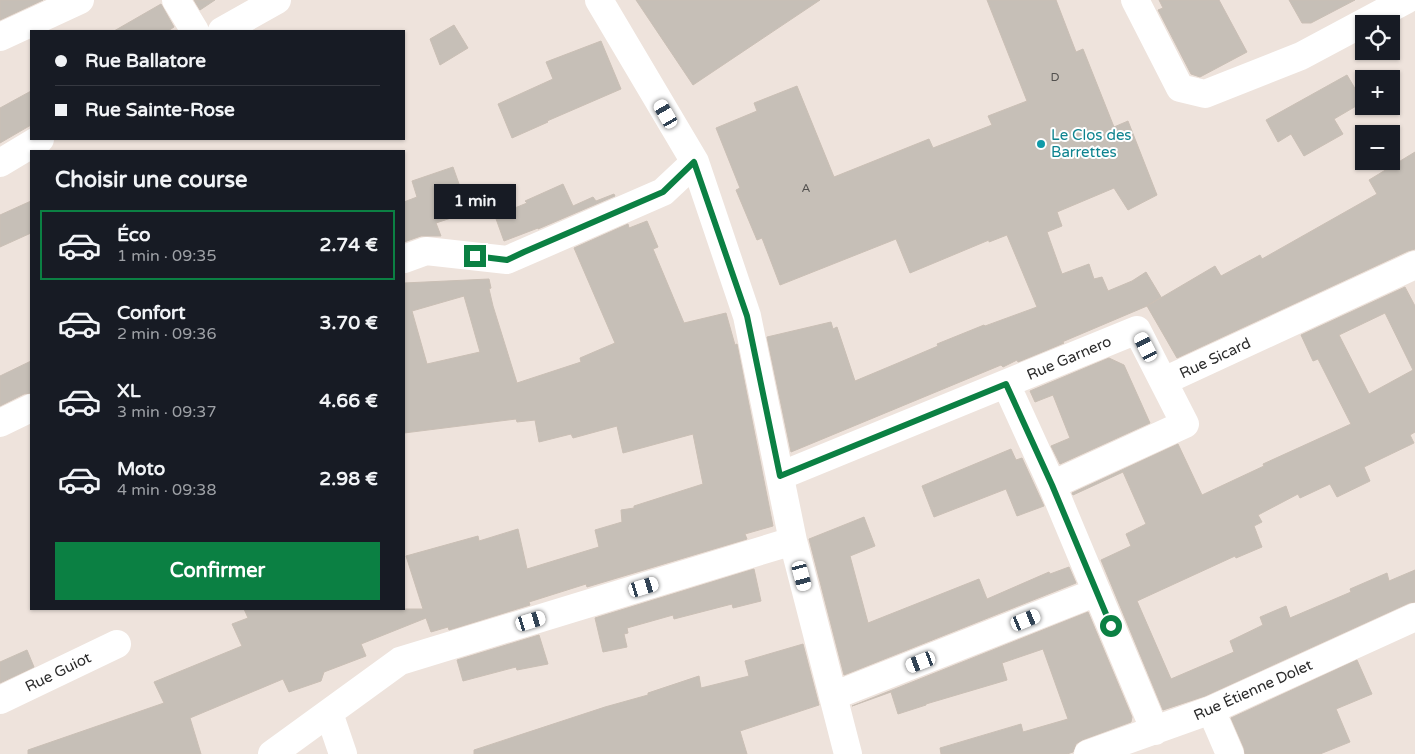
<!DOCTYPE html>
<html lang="fr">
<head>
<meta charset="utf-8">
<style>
  :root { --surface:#171b24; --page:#20242c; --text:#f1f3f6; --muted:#9ea1a6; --line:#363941; --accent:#0b8043 }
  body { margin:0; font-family:"Varela Round",sans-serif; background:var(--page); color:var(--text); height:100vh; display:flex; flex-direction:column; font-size:19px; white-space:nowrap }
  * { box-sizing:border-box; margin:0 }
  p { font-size:16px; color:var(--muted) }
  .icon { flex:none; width:28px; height:28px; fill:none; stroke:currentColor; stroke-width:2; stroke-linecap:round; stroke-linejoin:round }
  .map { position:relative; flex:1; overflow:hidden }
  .details { position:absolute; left:30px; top:150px; width:375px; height:460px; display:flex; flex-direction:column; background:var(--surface); border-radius:0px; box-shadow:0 1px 4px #0004 }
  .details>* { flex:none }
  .hud { position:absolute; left:30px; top:30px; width:375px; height:110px; border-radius:0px; box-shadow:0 1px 4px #0004; display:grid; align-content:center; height:110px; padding:0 25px; background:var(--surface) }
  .controls { position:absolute; left:1355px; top:15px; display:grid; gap:10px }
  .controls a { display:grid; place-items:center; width:45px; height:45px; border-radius:0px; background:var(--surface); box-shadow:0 1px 4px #0004; font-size:25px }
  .end { position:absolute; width:22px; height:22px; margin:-11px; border:6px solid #0b8043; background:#fff; box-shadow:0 0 0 2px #fff }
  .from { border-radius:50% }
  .bubble { position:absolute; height:35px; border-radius:0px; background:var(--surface); box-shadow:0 1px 4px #0004; font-size:16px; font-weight:700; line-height:35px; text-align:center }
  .car { position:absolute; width:15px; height:30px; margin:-15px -8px; border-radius:6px; box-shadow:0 0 4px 1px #0007; background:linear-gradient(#fff 24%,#345 0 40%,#fff 0 76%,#345 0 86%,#fff 0) }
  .hud b { display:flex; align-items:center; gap:18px; height:48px; font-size:19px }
  .hud b+b { border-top:1px solid var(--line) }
  .hud i { width:12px; height:12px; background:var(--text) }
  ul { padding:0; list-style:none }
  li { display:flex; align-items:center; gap:15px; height:70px; margin:0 10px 8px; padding:0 15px; border:2px solid transparent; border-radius:0px }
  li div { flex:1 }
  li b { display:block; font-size:19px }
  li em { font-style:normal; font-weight:700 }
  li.active { border-color:var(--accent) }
  li>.icon { width:45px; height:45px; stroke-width:1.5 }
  h2 { padding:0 25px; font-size:22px; line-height:60px }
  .button { display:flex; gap:10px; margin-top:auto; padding:10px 25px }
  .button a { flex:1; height:58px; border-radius:0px; background:var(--accent); color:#fff; font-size:20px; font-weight:700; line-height:58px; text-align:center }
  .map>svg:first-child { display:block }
  .building { fill:#c6bfb7; stroke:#cabfb5; fill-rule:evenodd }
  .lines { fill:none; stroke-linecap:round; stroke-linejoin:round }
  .minor { stroke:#fff; stroke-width:28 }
  .route { stroke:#0b8043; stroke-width:6 }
  .culture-dot { fill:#0f9aa8; stroke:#fff; stroke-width:2 }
  .labels { text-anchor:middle; stroke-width:4; stroke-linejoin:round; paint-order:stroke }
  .number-label { font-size:12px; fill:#52504e }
  .culture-label { font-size:15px; fill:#0d838f; stroke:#fff; text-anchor:start }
  .street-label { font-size:15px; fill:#2b2b2b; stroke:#fff }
</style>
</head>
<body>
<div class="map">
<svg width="1415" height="754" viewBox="0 0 1415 754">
  <rect width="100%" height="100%" fill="#eee3dc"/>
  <path class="building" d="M 0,0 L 43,0 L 0,20 Z
    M 194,0 L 215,0 L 200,10 Z
    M 636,0 L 820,0 L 693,85 Z
    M 987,0 L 1056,0 L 1076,52 L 1083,49 L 1114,127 L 1128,121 L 1157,195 L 1128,210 L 1114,188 L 1057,212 L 1062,226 L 1047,232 L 1062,274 L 1089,264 L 1094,279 L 1102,277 L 1108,291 L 1132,281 L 1146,272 L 1161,297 L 1147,306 L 1062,342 L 1064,343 L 1018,362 L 1017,360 L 1003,367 L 1001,365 L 791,452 L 767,337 L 831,322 L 833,329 L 837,327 L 855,381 L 898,363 L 938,346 L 937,344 L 984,325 L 985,326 L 1037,307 L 1007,235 L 989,242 L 989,240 L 910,273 L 896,239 L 780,285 L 762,238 L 757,240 L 736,190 L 740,188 L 716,128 L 757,111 L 754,103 L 797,86 L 834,177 L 929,139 L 933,148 L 992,125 L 988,116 L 1027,101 Z
    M 1159,0 L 1219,0 L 1247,52 L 1200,77 L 1191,74 L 1158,10 L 1163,8 Z
    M 1289,0 L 1355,0 L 1311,23 L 1302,23 Z
    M 161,4 L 174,27 L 168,31 L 114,31 Z
    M 454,25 L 468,48 L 440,65 L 430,39 Z
    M 601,41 L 621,89 L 547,121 L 548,122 L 512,138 L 498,104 L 553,79 L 546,62 Z
    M 1347,75 L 1363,102 L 1334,119 L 1343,134 L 1304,156 L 1291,134 L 1278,142 L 1266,120 Z
    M 31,91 L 31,125 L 0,143 L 0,108 Z
    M 1415,152 L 1415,249 L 1408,251 L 1177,358 L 1147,306 L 1215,266 L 1221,276 L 1260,255 L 1262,259 L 1377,194 L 1369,180 Z
    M 453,167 L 469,212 L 436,223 L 441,236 L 421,236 L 404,242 L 404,202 L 417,197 L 412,181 Z
    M 563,184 L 573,206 L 593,197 L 596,201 L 614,194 L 615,196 L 538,229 L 538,228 L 504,241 L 495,216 L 527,203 L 525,201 Z
    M 31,201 L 31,233 L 0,247 L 0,215 Z
    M 647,221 L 658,247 L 653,249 L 684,323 L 726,313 L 735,345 L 737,344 L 773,526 L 745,534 L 747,539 L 587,587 L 586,584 L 529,602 L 530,605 L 449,630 L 448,627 L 431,632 L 426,618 L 361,644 L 366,656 L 324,672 L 321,681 L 289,692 L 283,679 L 190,718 L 201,754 L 28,754 L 28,750 L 164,703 L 154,682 L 242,646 L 232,624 L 248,618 L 244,609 L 423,609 L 406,556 L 478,536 L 479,541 L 518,529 L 527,569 L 599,547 L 595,530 L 622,522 L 621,510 L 634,508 L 634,506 L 703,484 L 693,434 L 623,453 L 617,426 L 573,438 L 571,434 L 539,442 L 535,420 L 517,422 L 516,419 L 404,433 L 404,283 L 489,279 L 491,288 L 489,289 L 493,306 L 517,383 L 581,362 L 580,358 L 615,343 L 574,248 L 628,224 L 629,228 ZM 464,296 L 480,352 L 427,364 L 412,311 Z
    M 1405,287 L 1415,306 L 1415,432 L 1410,435 L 1414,443 L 1364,467 L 1370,481 L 1337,497 L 1330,484 L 1300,498 L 1298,494 L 1258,515 L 1262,522 L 1254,526 L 1262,547 L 1236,558 L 1235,556 L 1137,601 L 1171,679 L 1234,652 L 1230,641 L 1263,625 L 1260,617 L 1286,606 L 1290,618 L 1351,592 L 1350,589 L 1387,573 L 1389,581 L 1415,570 L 1415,602 L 1409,603 L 1205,696 L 1163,710 L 1101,560 L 1131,546 L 1126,534 L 1146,524 L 1123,472 L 1073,495 L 1072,493 L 1178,444 L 1202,495 L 1264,466 L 1263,464 L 1351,424 L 1318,359 L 1313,361 L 1301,335 ZM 1385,313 L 1413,370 L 1369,394 L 1339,335 Z
    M 1109,358 L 1124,365 L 1150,423 L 1060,464 L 1051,446 L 1070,438 L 1053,395 L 1035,402 L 1030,391 Z
    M 31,361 L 31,393 L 24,394 L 0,406 L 0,376 Z
    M 1011,449 L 1016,460 L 1022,458 L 1044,506 L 1017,516 L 1006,489 L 934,517 L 922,486 Z
    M 864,517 L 875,546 L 850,556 L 868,623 L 979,579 L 987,599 L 1049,572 L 1050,574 L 1069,567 L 1076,583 L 844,675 L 809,539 Z
    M 754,569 L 761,601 L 733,608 L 732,604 L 674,619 L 673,615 L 627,628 L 628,633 L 624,634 L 627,647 L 603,652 L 595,618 Z
    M 1088,612 L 1132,717 L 1131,722 L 1082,740 L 1076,744 L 1073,752 L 1067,754 L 941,754 L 940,748 L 1021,724 L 1023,732 L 1068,719 L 1043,649 L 1002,663 L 1007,680 L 926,704 L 926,705 L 898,714 L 891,692 L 852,706 Z
    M 539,635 L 548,664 L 517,670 L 516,667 L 463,681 L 457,660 Z
    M 803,644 L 819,705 L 740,731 L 747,754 L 474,754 L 474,750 L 605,707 L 648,695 L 648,693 L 699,676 L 701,688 L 749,676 L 745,661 Z
    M 27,650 L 34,667 L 0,683 L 0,662 Z
    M 1357,660 L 1372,694 L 1336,709 L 1350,742 L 1320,754 L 1245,754 L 1244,748 L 1231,718 Z"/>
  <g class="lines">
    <path class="minor" d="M 176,0 L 195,31
      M 599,0 L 695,162 L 747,316 L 793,541 L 848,754
      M 1135,0 L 1180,88 L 1205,94 L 1301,56 L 1406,0
      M 222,31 L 277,0
      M 0,37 L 80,0
      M 0,163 L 40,139
      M 404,259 L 426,251 L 507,260 L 663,192 L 695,162
      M 1164,381 L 1415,265
      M 1006,384 L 1052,485 L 1155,731
      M 0,423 L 31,408
      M 780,476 L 1137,330 L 1185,424 L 1052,485
      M 833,696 L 1097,592
      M 0,700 L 117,644
      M 1211,710 L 1230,754
      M 329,713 L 343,754
      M 272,754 L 400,661 L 793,541
      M 1088,754 L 1211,710 L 1415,617"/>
  </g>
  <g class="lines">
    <path class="route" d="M 475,256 L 507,260 L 524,252 L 663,192 L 694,162 L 747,316 L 780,476 L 1006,384 L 1052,485 L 1111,626"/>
  </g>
  <circle class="culture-dot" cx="1041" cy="144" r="5"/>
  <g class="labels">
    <g class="number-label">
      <text x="1055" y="81">D</text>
      <text x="806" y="192">A</text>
    </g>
    <g class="culture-label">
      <text x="1051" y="140">Le Clos des<tspan x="1051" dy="17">Barrettes</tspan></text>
    </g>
    <g class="street-label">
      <text transform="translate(1069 358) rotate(-23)" y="5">Rue Garnero</text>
      <text transform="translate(1215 358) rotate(-25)" y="5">Rue Sicard</text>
      <text transform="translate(58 672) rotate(-26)" y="5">Rue Guiot</text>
      <text transform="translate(1253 690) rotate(-24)" y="5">Rue Étienne Dolet</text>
    </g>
  </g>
</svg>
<div class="controls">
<a><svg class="icon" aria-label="locate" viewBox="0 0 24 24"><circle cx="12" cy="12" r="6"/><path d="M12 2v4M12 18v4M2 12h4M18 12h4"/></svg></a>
<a>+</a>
<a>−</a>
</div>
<i class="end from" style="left:1111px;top:626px"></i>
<i class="end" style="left:475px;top:256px"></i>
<div class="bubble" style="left:434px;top:184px;width:82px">1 min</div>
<i class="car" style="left:666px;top:114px;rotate:330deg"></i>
<i class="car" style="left:1146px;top:347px;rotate:333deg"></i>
<i class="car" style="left:802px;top:576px;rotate:165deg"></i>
<i class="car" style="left:644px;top:587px;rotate:73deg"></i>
<i class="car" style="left:1026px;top:620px;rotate:68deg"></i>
<i class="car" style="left:531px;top:621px;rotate:73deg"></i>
<i class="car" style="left:921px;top:662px;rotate:249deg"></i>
<div class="hud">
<b><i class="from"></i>Rue Ballatore</b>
<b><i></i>Rue Sainte-Rose</b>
</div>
<section class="details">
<h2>Choisir une course</h2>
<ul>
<li class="active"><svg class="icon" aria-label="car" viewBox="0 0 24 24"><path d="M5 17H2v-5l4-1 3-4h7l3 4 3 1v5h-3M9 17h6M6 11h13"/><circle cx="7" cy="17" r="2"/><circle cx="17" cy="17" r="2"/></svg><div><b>Éco</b><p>1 min · 09:35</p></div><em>2.74 €</em></li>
<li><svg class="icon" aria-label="car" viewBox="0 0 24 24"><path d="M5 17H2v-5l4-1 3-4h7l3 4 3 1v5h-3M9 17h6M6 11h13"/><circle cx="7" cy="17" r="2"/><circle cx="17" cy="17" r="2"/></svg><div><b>Confort</b><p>2 min · 09:36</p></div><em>3.70 €</em></li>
<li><svg class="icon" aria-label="car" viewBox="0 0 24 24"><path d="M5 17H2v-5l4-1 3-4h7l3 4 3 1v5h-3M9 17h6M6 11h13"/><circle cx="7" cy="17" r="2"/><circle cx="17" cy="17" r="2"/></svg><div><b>XL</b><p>3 min · 09:37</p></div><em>4.66 €</em></li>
<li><svg class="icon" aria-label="car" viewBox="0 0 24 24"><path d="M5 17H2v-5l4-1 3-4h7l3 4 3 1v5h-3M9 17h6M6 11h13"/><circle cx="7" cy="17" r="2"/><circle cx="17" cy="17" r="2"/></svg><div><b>Moto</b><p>4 min · 09:38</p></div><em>2.98 €</em></li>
</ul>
<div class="button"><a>Confirmer</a></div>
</section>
</div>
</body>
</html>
